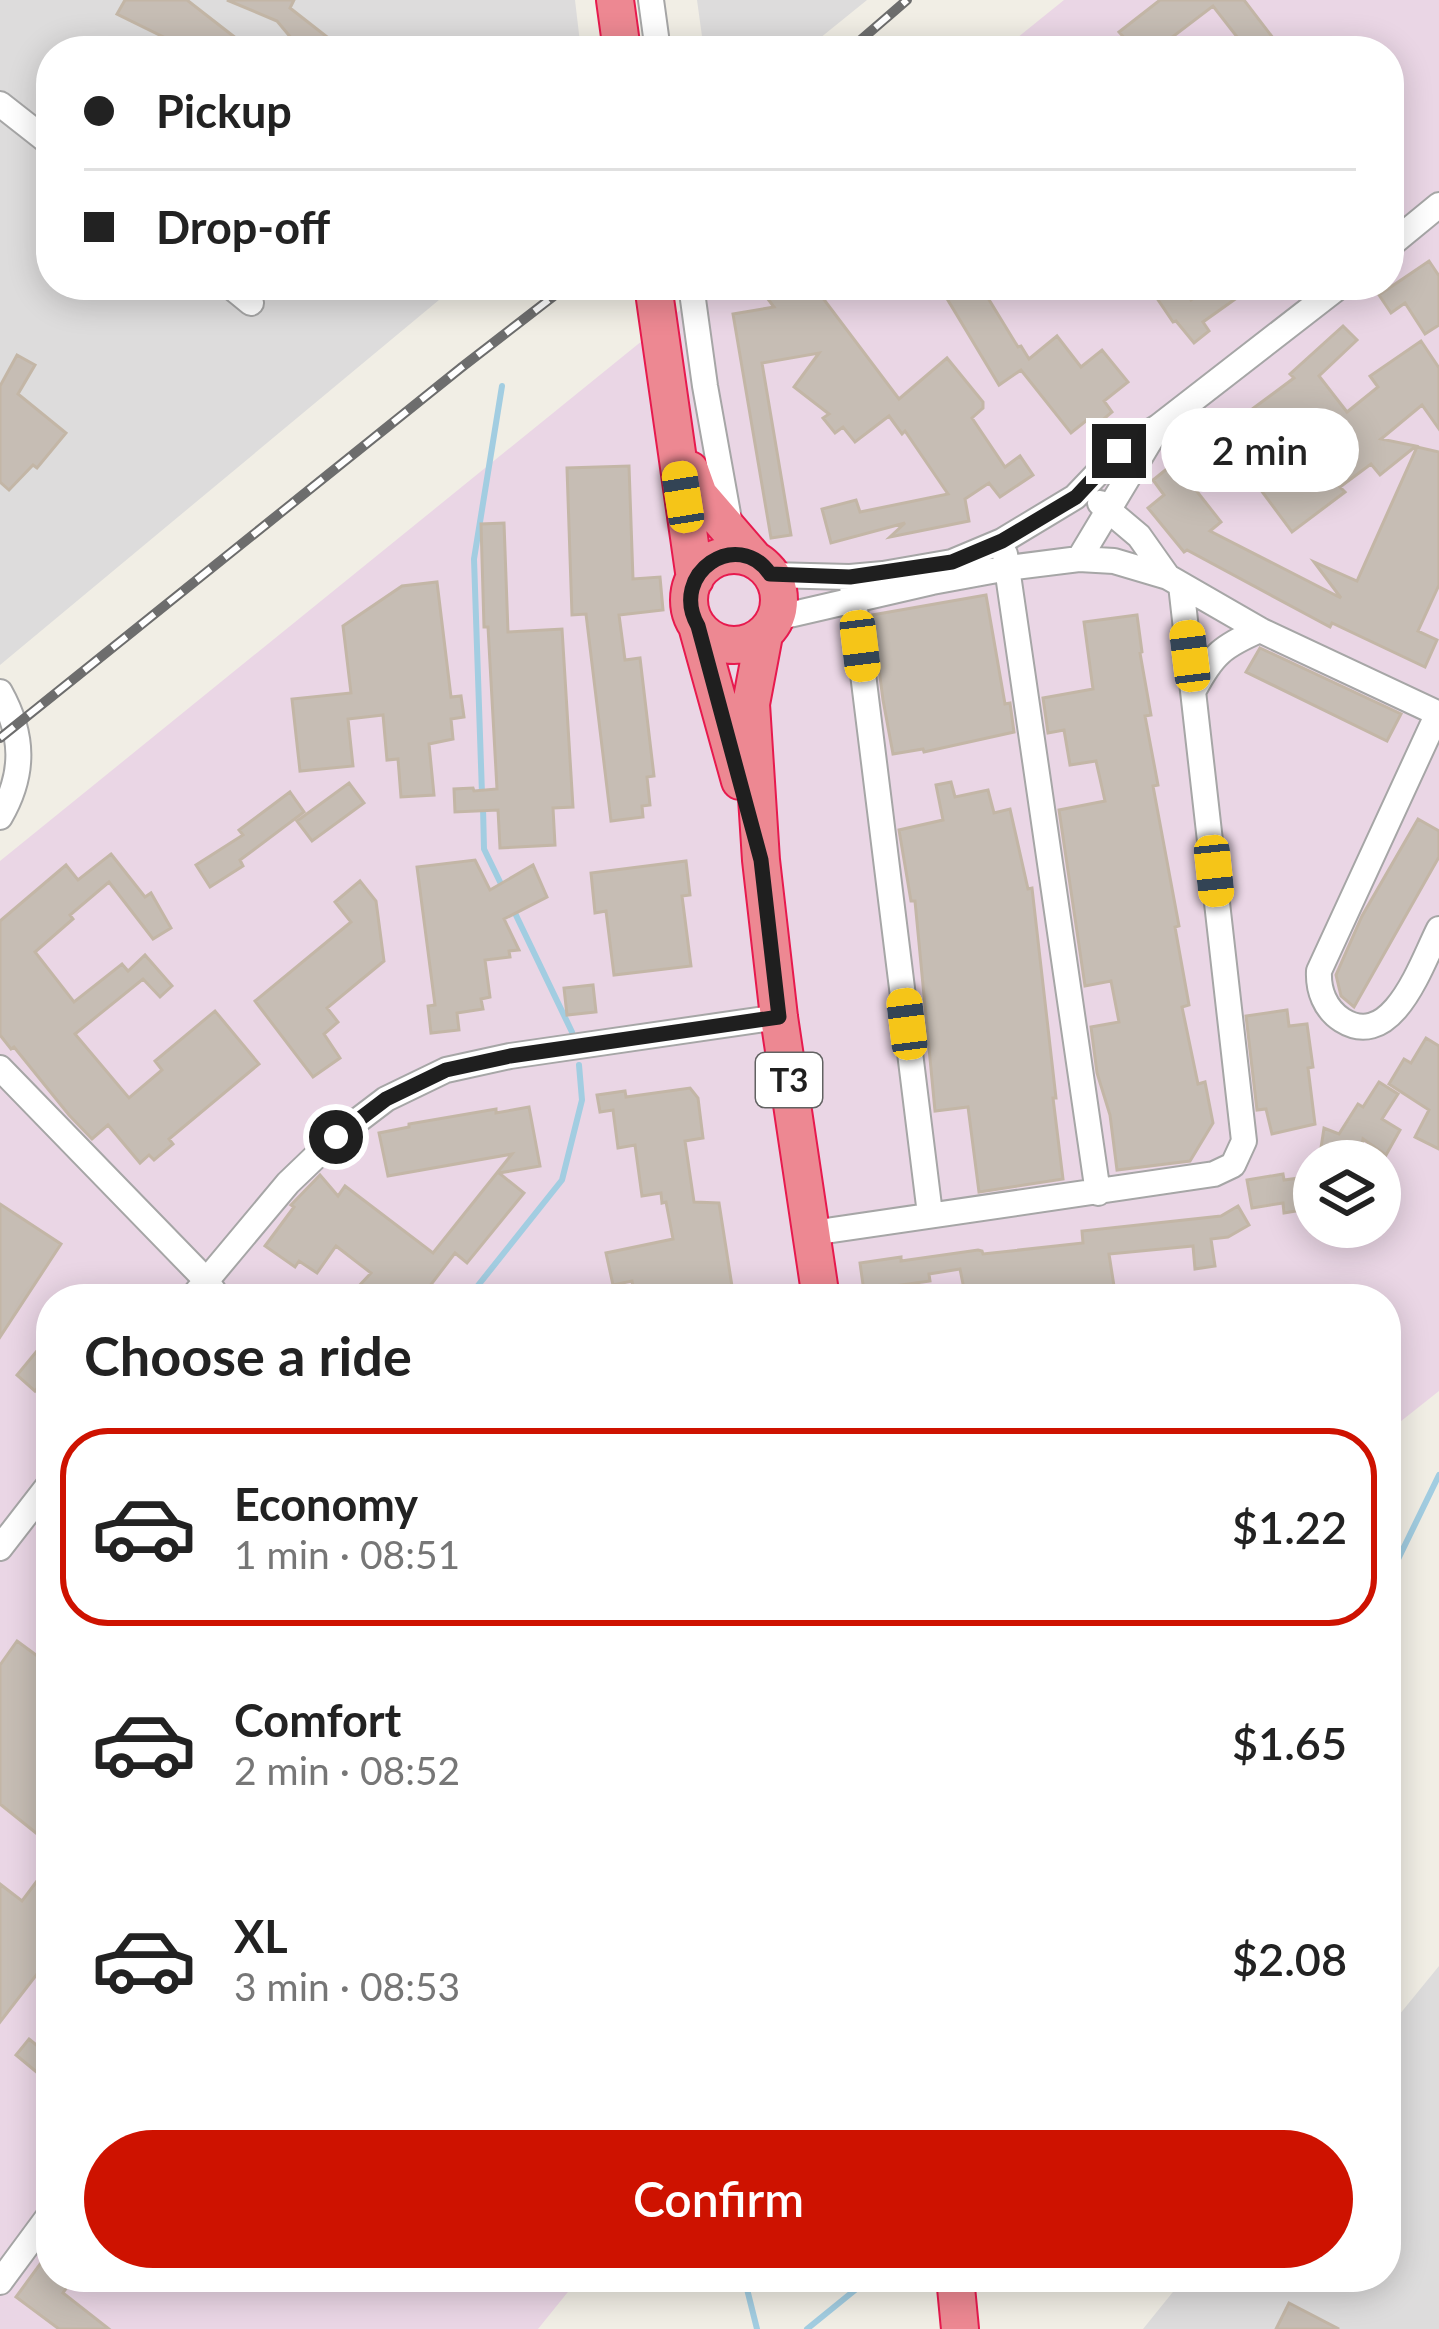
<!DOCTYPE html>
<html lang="en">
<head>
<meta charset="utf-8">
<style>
  :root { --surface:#fff; --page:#f6f6f6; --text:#222; --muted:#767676; --line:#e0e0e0; --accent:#ce1200 }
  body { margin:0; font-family:Lato,sans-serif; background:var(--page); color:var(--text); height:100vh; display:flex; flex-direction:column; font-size:45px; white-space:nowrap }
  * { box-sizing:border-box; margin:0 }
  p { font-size:39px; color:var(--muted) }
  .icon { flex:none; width:66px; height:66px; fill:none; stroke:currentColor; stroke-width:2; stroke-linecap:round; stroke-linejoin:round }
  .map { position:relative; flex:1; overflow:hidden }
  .side { position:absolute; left:36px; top:1284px; width:1365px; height:1008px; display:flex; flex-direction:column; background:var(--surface); border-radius:48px; box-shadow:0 6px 30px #0003 }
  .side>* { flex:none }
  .guide { position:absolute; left:36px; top:36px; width:1368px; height:264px; border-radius:48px; box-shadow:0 6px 30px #0003; display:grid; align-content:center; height:264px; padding:0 48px; background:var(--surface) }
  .buttons { position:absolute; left:1293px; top:1140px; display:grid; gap:24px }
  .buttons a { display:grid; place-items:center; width:108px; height:108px; border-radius:50%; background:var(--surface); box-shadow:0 6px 30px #0003; font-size:60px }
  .end { position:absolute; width:54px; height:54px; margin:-27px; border:15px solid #1f1f1f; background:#fff; box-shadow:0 0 0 6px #fff }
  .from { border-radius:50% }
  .bubble { position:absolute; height:84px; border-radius:42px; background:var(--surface); box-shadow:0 6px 30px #0003; font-size:39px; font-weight:600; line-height:84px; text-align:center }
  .car { position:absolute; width:36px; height:72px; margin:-36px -18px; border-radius:15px; box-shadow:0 0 9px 3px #0007; background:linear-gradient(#f5c518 24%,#345 0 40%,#f5c518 0 76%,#345 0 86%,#f5c518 0) }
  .guide b { display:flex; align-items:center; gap:42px; height:114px; font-size:45px }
  .guide b+b { border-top:3px solid var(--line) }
  .guide i { width:30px; height:30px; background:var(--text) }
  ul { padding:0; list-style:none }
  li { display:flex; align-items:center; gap:36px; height:198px; margin:0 24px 18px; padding:0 24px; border:6px solid transparent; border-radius:48px }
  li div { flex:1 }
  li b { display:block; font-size:45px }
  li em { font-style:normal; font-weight:600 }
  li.selected { border-color:var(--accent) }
  li>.icon { width:108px; height:108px; stroke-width:1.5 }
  h2 { padding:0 48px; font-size:54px; line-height:144px }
  .primary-button { display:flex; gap:24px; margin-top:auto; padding:24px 48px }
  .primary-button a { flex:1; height:138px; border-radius:72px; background:var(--accent); color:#fff; font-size:48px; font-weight:600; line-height:138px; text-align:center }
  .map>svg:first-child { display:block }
  .residential { fill:#dddcdc }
  .industrial { fill:#ead6e5; fill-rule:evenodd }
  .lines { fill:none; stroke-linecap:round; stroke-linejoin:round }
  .stream { stroke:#a2cde1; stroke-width:6 }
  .building { fill:#c6bdb4; stroke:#c3b6a6; stroke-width:3 }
  .minor-casing { stroke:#a6a6a6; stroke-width:28 }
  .highway-casing { stroke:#e71a4e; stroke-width:40 }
  .minor { stroke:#fff; stroke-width:24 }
  .highway { stroke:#ed8892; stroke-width:36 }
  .rail-casing { stroke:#6d6d6d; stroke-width:10 }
  .rail { stroke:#fff; stroke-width:6; stroke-dasharray:18; stroke-linecap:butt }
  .route { stroke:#1f1f1f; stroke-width:15 }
  .labels { text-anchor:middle; stroke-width:9; stroke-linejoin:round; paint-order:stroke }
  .shield { fill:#fff; stroke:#626262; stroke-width:3 }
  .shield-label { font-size:33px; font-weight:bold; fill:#1f1f1f }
</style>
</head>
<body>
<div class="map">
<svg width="1439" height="2329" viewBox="0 0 1439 2329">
  <rect width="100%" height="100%" fill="#f1eee5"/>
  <path class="residential" d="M 0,0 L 575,0 L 581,51 L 51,51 L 51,285 L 457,285 L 0,665 Z
    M 697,0 L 867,0 L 804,51 L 704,51 Z
    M 1439,1966 L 1439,2329 L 1143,2329 L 1185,2277 L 1386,2277 L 1386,2031 Z"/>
  <path class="industrial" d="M 1064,0 L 1439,0 L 1439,1391 L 1386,1433 L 1386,1299 L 51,1299 L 51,2277 L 580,2277 L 538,2329 L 0,2329 L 0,861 L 711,285 L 1389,285 L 1389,51 L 1001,51 ZM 1314,1161 L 1380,1161 L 1380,1227 L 1314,1227 Z"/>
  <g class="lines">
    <path class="stream" d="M 482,794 L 474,559 L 502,386
      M 483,807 L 484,849 L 502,886
      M 513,909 L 572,1032
      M 473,1299 L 472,1293 L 562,1180 L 582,1100 L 579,1065
      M 1386,1584 L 1439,1475
      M 744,2277 L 757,2329
      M 807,2329 L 871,2277"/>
  </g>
  <path class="building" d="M 125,0 L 187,0 L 237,39 L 230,51 L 192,51 L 117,14 Z
    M 227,0 L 294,0 L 290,8 L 345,51 L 302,51 L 277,21 Z
    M 1160,0 L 1244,0 L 1283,51 L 1248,51 L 1213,6 L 1154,51 L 1114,51 L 1127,41 L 1119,32 Z
    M 1429,261 L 1439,276 L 1439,325 L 1425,334 L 1405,303 L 1391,313 L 1379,295 Z
    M 776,285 L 813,285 L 899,399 L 947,358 L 983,402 L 983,408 L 972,418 L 1005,467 L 1020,456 L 1033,475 L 1000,497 L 989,483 L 965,499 L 969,521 L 890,537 L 905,523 L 831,543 L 822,509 L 856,500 L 860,512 L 948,494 L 905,431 L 902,434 L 889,416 L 855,442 L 843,427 L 835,433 L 823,418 L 829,414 L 794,387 L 819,353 L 762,363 L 791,535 L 771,538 L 733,314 L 774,307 L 764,294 Z
    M 967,285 L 980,285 L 1018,347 L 1021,346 L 1029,359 L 1057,336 L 1081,367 L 1102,350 L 1128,382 L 1104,401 L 1112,412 L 1093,428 L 1087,420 L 1071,433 L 1021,370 L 999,385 L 946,297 Z
    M 1148,285 L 1181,285 L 1191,300 L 1212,285 L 1255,285 L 1203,322 L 1209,331 L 1194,343 L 1176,321 L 1173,322 Z
    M 1343,326 L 1357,340 L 1319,376 L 1347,412 L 1378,387 L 1370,376 L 1421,341 L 1439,368 L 1439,429 L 1422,405 L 1381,439 L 1416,446 L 1380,475 L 1371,464 L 1340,487 L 1345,492 L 1292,532 L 1232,451 L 1207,471 L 1211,477 L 1195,489 L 1221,522 L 1210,531 L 1341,598 L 1314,562 L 1357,581 L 1417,447 L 1439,452 L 1439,585 L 1418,631 L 1437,640 L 1425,667 L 1332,623 L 1330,627 L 1187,550 L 1184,552 L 1148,508 L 1164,495 L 1153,480 L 1232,416 L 1236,421 L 1294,378 L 1290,374 Z
    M 17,355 L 35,365 L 18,394 L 66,433 L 37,468 L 33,465 L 9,490 L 0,482 L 0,386 Z
    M 629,466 L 633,579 L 660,577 L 663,610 L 619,615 L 625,660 L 640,658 L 654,776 L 647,777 L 650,805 L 642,806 L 643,817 L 611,821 L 586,614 L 572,615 L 567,468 Z
    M 504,523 L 508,632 L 562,629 L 573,807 L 553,808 L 555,845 L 500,848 L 498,810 L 455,812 L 454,789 L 473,788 L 474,791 L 497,789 L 488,627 L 484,627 L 481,524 Z
    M 437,582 L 451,697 L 461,696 L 464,717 L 451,719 L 453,739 L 429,744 L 434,795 L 401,797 L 398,759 L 387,760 L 383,715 L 348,719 L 353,766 L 300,771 L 292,699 L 351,693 L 343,626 L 402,586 Z
    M 986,595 L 1005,704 L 1010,703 L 1014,732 L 924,752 L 923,749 L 893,754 L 883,700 L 872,615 Z
    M 1137,615 L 1142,652 L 1140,653 L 1151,715 L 1145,716 L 1158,785 L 1153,786 L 1179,926 L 1175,927 L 1189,1005 L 1182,1007 L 1198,1084 L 1205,1082 L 1213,1123 L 1190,1161 L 1117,1170 L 1110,1115 L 1097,1073 L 1091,1027 L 1119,1022 L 1111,981 L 1085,986 L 1059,810 L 1105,801 L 1096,761 L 1070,765 L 1064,730 L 1048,733 L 1043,698 L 1093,689 L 1084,622 Z
    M 1260,648 L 1401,714 L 1387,741 L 1246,672 Z
    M 951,782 L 955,797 L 988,790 L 994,813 L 1010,809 L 1028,889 L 1032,888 L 1056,1098 L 1053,1098 L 1063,1179 L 979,1192 L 968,1107 L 935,1111 L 915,901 L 911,901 L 899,830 L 943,820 L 936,785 Z
    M 349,783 L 364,803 L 312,841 L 297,821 Z
    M 290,792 L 304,812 L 240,860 L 243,866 L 210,887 L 196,865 L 243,835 L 239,830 Z
    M 1418,819 L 1439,831 L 1439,857 L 1354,1007 L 1341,996 L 1336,975 L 1362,916 Z
    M 111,854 L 145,897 L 151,893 L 171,928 L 153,939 L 109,882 L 70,915 L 73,919 L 35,952 L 74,1002 L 122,964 L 128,971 L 145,955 L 172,986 L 160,997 L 143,979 L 75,1034 L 129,1098 L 162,1070 L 155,1061 L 215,1011 L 259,1064 L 169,1139 L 173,1144 L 154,1160 L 149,1155 L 140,1163 L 108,1125 L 92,1139 L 69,1115 L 14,1047 L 11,1049 L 0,1035 L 0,921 L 66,865 L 78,880 Z
    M 475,860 L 490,890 L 533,865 L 547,897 L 504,919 L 519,950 L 509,951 L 510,957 L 485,960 L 490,997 L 481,999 L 483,1009 L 457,1013 L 459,1030 L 431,1033 L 428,1006 L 435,1005 L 417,867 Z
    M 686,861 L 690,895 L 682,896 L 691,966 L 614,975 L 606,911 L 595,913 L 591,873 Z
    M 360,881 L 376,901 L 384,961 L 327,1008 L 338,1022 L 324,1034 L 340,1058 L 313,1077 L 255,1001 L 351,922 L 335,902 Z
    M 593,985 L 596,1012 L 567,1015 L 564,988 Z
    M 1287,1010 L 1289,1026 L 1307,1024 L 1313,1067 L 1308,1068 L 1315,1124 L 1272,1134 L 1266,1109 L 1257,1110 L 1246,1016 Z
    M 1426,1038 L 1439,1046 L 1439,1149 L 1415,1137 L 1429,1110 L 1389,1084 L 1404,1059 L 1411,1063 Z
    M 1379,1082 L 1398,1094 L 1382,1119 L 1400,1130 L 1386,1155 L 1363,1139 L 1360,1161 L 1319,1161 L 1324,1128 L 1339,1134 L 1358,1104 L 1363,1107 Z
    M 690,1088 L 698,1098 L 703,1138 L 685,1141 L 694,1202 L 719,1203 L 734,1299 L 645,1299 L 644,1294 L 635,1296 L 632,1281 L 613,1285 L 606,1253 L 673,1239 L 666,1202 L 662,1203 L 661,1193 L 642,1196 L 635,1145 L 618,1148 L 613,1110 L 600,1112 L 597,1095 L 625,1091 L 626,1097 Z
    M 529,1107 L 540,1166 L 499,1173 L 524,1193 L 467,1263 L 455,1253 L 420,1299 L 371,1299 L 358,1287 L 371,1273 L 336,1246 L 317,1273 L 299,1261 L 295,1267 L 265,1246 L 294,1207 L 291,1205 L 320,1175 L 338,1196 L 345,1186 L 433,1253 L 512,1154 L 388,1176 L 379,1133 L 409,1127 L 409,1124 L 496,1109 L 496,1113 Z
    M 1283,1174 L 1284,1180 L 1314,1176 L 1314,1208 L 1284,1213 L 1283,1203 L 1252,1208 L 1247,1180 Z
    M 0,1204 L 61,1244 L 0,1337 Z
    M 1238,1206 L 1249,1225 L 1228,1237 L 1211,1239 L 1215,1266 L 1195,1269 L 1193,1246 L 1109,1254 L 1116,1299 L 966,1299 L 960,1269 L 929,1274 L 930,1281 L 880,1288 L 882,1299 L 865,1299 L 860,1263 L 901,1257 L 901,1261 L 978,1250 L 982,1251 L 983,1254 L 1083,1243 L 1082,1231 L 1221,1216 Z
    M 51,1334 L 51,1372 L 35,1391 L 17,1375 Z
    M 17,1641 L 51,1666 L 51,1845 L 0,1804 L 0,1665 Z
    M 37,1881 L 51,1892 L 51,1956 L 0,2022 L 0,1884 L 22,1901 Z
    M 29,2039 L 51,2057 L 51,2084 L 16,2055 Z
    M 51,2249 L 51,2277 L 74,2277 L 63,2293 L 109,2329 L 59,2329 L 16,2297 Z
    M 1289,2303 L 1339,2329 L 1276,2329 Z"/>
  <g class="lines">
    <defs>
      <path id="minor" d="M 651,0 L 658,51
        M 0,104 L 51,144
        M 1389,246 L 1439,205
        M 229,285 L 251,303
        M 691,285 L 705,386 L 730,525
        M 1100,503 L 1139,536 L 1168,577
        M 1005,554 L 1098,1193
        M 1079,559 L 1154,434
        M 770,575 L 850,577 L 883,574 L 952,562 L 1002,541 L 1075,497 L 1119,451 L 1158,427 L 1341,285
        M 852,585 L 930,1214
        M 776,618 L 932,582 L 1008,568 L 1079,559 L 1114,561 L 1168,577 L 1260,630 L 1439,714
        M 1194,690 C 1213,654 1223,646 1260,630
        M 0,692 C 24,735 25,774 0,817
        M 1438,713 L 1319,971 C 1318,990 1325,1009 1342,1020 C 1393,1052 1422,962 1439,929
        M 0,1068 L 206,1280 L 219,1299
        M 812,1233 L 1214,1174 L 1233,1165 L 1244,1141 L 1181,585
        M 191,1299 L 288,1183 L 336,1137 L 386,1099 L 446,1070 L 510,1056 L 779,1017
        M 0,1548 L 51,1482
        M 0,2282 L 51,2213"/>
      <path id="highway" d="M 615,0 L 622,51
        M 653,285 L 695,579
        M 690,470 L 699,495 L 756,561
        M689 600a45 45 0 1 1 90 0a45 45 0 1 1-90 0Z
        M 697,626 L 740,781
        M 764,635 L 751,704 L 761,860 L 779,1017 L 821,1299
        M 955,2277 L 960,2329"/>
    </defs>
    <use href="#minor" class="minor-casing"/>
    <use href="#highway" class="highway-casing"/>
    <use href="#minor" class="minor"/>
    <use href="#highway" class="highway"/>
    <defs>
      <path id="rail" d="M 848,51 L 907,0
        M 0,738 L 462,367 L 568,285"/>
    </defs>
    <use href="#rail" class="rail-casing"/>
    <use href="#rail" class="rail"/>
  </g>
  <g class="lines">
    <path class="route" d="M 336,1137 L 386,1099 L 446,1070 L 510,1056 L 779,1017 L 761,860 L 698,626 C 668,573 738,527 770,574 L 850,577 L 952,562 L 1002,541 L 1076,497 L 1119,451"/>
  </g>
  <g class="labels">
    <rect class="shield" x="756" y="1053" width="66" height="54" rx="9"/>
    <g class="shield-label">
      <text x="789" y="1092">T3</text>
    </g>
  </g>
</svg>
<div class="buttons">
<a><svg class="icon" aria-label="layers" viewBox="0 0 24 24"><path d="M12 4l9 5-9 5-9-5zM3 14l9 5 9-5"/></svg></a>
</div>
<i class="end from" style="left:336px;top:1137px"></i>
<i class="end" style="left:1119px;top:451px"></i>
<div class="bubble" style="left:1161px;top:408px;width:198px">2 min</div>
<i class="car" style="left:683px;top:497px;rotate:351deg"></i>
<i class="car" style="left:860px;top:646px;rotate:173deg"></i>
<i class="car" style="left:1190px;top:656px;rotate:353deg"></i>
<i class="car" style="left:1214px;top:871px;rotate:174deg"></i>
<i class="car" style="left:907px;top:1024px;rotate:353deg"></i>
<div class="guide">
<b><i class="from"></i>Pickup</b>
<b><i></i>Drop-off</b>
</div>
<section class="side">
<h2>Choose a ride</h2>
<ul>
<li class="selected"><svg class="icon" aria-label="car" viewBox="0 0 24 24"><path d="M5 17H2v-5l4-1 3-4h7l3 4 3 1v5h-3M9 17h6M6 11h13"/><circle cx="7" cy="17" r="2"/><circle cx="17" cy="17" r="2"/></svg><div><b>Economy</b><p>1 min · 08:51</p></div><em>$1.22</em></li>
<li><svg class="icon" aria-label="car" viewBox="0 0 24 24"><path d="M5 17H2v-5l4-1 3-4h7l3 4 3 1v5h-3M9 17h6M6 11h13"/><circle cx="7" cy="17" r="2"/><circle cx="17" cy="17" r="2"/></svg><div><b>Comfort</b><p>2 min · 08:52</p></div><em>$1.65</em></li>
<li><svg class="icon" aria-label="car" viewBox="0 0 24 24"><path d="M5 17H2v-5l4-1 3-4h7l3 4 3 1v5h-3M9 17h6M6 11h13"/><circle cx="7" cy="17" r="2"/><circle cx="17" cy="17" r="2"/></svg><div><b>XL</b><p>3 min · 08:53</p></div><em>$2.08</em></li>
</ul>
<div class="primary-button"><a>Confirm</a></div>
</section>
</div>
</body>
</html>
